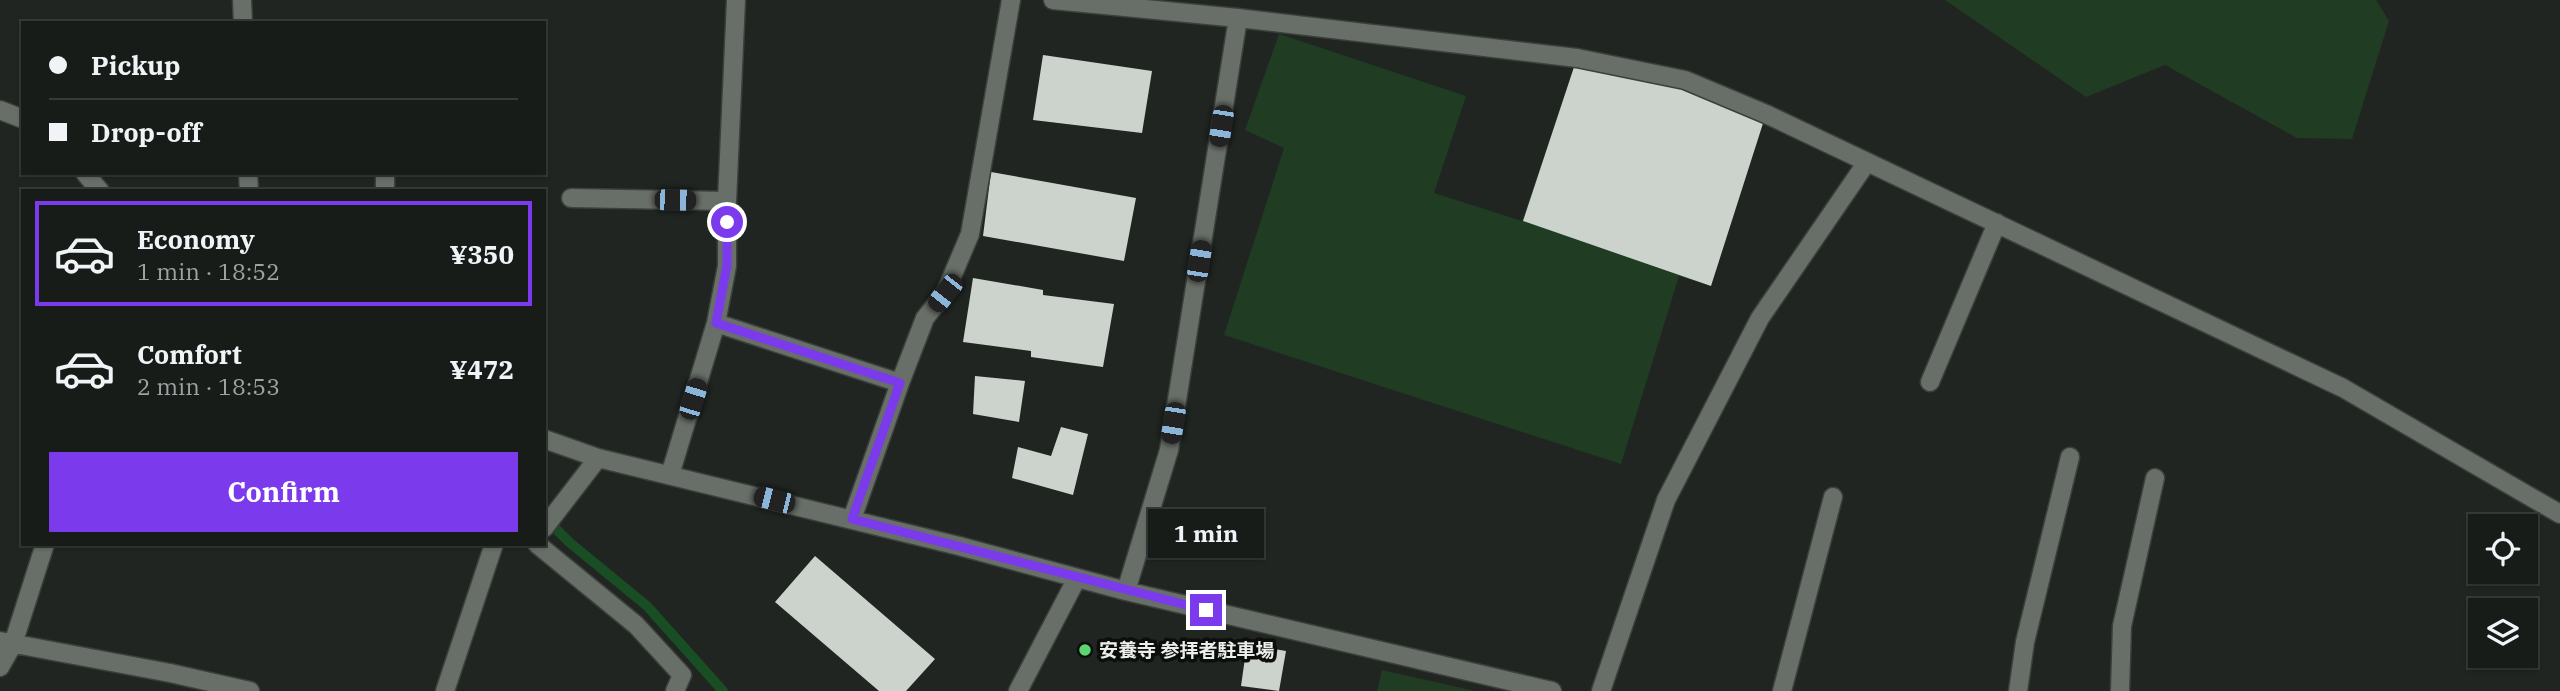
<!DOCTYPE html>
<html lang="en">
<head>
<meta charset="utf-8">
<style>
  :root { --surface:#181c19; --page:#212522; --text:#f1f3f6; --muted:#9fa1a2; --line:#363a38; --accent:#7c3aed }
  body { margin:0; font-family:"IBM Plex Serif","Noto Sans JP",serif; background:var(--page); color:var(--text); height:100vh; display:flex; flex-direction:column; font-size:26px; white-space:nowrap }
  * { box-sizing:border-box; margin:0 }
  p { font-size:23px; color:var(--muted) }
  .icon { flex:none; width:38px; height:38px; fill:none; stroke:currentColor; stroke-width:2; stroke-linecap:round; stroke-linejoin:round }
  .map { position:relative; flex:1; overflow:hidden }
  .details { position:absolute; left:21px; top:189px; width:525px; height:357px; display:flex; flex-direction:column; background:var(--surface); border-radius:0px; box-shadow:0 2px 5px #0004,0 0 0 2px var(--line) }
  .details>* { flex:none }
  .guide { position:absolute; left:21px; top:21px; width:525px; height:154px; border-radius:0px; box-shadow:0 2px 5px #0004,0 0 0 2px var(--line); display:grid; align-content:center; height:154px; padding:0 28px; background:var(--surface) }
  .tools { position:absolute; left:2468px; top:514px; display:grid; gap:14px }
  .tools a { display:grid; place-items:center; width:70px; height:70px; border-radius:0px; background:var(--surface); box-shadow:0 2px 5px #0004,0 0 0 2px var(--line); font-size:35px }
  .end { position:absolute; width:32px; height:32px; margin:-16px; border:9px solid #7c3aed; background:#fff; box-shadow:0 0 0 4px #fff }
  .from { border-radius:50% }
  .bubble { position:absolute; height:49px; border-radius:0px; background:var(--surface); box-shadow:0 2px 5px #0004,0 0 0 2px var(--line); font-size:23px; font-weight:700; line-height:49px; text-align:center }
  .car { position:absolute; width:21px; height:42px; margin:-21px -10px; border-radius:9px; box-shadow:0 0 5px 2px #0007; background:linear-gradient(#222 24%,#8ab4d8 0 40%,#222 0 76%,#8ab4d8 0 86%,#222 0) }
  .guide b { display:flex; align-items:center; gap:24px; height:66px; font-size:26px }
  .guide b+b { border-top:2px solid var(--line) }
  .guide i { width:18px; height:18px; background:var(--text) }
  ul { padding:12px 0 0; list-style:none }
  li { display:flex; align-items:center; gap:21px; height:105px; margin:0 14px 10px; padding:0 14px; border:4px solid transparent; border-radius:0px }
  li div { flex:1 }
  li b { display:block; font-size:26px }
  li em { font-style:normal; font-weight:700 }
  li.active { border-color:var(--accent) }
  li>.icon { width:63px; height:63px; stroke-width:1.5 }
  .action { display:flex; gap:14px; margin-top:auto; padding:14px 28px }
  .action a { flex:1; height:80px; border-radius:0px; background:var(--accent); color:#fff; font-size:28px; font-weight:700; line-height:80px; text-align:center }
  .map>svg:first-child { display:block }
  .green { fill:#203c23 }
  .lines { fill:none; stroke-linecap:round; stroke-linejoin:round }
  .stream { stroke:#194d23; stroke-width:10 }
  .building { fill:#ccd3cc }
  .minor-casing { stroke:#3c3f3c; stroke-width:21 }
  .minor { stroke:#686e68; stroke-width:18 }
  .route { stroke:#7c3aed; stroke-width:9 }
  .poi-dot { fill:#5ad56f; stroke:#0c0e0c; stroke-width:2.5 }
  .labels { text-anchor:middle; stroke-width:7; stroke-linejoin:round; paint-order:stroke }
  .poi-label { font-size:19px; font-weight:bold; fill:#ebeeeb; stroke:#0c0e0c; text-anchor:start }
</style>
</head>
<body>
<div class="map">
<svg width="2560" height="691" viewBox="0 0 2560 691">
  <rect width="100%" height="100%" fill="#202521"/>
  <path class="green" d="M 1945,0 L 2376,0 L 2389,21 L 2352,139 L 2297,138 L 2165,65 L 2086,97 Z
    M 1279,34 L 1466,96 L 1434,193 L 1522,221 L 1577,58 L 1711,286 L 1679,276 L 1621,464 L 1224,335 L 1284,148 L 1245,130 Z
    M 1382,670 L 1475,691 L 1377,691 Z"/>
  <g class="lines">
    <path class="stream" d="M 546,519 L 569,542 L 647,606 L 723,691"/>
  </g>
  <path class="building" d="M 1043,55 L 1152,71 L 1142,133 L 1033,120 Z
    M 1577,58 L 1685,80 L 1766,114 L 1711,286 L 1523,221 Z
    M 991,172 L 1136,198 L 1124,261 L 983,236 Z
    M 973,278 L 1043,290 L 1043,295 L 1114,304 L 1103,367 L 1031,357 L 1031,351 L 963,342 Z
    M 975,376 L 1025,381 L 1019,422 L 973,414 Z
    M 1061,427 L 1088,434 L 1073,495 L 1012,478 L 1018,447 L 1051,456 Z
    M 815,556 L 935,659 L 906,691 L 879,691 L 775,602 Z
    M 1247,644 L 1286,651 L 1279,691 L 1241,686 Z"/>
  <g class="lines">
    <defs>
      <path id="minor" d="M 242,0 L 243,23
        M 1053,0 L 1238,18 L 1577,58 L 1685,80 L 1766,114 L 2343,388 L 2560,514
        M 0,110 L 23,119
        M 85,173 L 100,191
        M 248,173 L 249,191
        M 385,191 L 385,173
        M 571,198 L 727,201
        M 716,323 L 900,383 L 852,519
        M 1930,382 L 1997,223
        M 900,383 L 925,318 L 945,293 L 970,234 L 1011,0
        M 544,439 L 598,458 L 959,546 L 1126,591 L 1552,691
        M 670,475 L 716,323 L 727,266 L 727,201 L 736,0
        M 544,528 L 598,458
        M 537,544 L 636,625 L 682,675 L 675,691
        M 1126,591 L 1169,450 L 1238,18
        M 0,641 L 170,673 L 250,691
        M 0,667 L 13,644 L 45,544
        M 445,691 L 494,544
        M 1018,691 L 1077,578
        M 1601,691 L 1666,500 L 1760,318 L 1867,162
        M 1782,691 L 1833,497
        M 2018,691 L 2025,642 L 2070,457
        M 2120,691 L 2122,626 L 2155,478"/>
    </defs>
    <use href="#minor" class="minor-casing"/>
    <use href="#minor" class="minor"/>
  </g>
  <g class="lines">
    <path class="route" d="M 727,222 L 727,265 L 716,323 L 900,383 L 852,519 L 1206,610"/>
  </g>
  <circle class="poi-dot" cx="1085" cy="650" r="7"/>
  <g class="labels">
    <g class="poi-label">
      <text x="1099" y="657">安養寺 参拝者駐車場</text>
    </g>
  </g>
</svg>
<div class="tools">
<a><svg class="icon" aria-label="locate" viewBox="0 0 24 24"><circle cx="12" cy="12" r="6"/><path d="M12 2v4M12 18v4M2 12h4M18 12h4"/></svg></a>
<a><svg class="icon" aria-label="layers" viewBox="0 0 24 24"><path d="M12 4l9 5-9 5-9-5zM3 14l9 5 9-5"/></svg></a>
</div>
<i class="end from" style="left:727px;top:222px"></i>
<i class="end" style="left:1206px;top:610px"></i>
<div class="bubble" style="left:1148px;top:509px;width:116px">1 min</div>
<i class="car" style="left:1221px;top:126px;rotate:189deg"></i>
<i class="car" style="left:675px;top:200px;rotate:91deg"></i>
<i class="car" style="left:1199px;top:261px;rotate:9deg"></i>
<i class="car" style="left:945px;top:293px;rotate:218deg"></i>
<i class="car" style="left:693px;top:399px;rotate:17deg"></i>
<i class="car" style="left:1173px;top:423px;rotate:189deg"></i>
<i class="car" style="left:774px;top:500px;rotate:284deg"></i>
<div class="guide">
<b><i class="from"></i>Pickup</b>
<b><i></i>Drop-off</b>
</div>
<section class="details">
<ul>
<li class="active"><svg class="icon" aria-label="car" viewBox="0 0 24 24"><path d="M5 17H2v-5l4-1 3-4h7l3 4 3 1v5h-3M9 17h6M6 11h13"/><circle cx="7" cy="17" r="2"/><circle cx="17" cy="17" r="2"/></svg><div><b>Economy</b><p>1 min · 18:52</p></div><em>¥350</em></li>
<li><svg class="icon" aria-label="car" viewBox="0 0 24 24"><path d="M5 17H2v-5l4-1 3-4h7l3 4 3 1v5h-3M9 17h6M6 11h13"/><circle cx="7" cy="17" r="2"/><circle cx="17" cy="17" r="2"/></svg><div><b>Comfort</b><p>2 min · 18:53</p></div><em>¥472</em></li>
</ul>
<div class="action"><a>Confirm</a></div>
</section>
</div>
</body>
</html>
